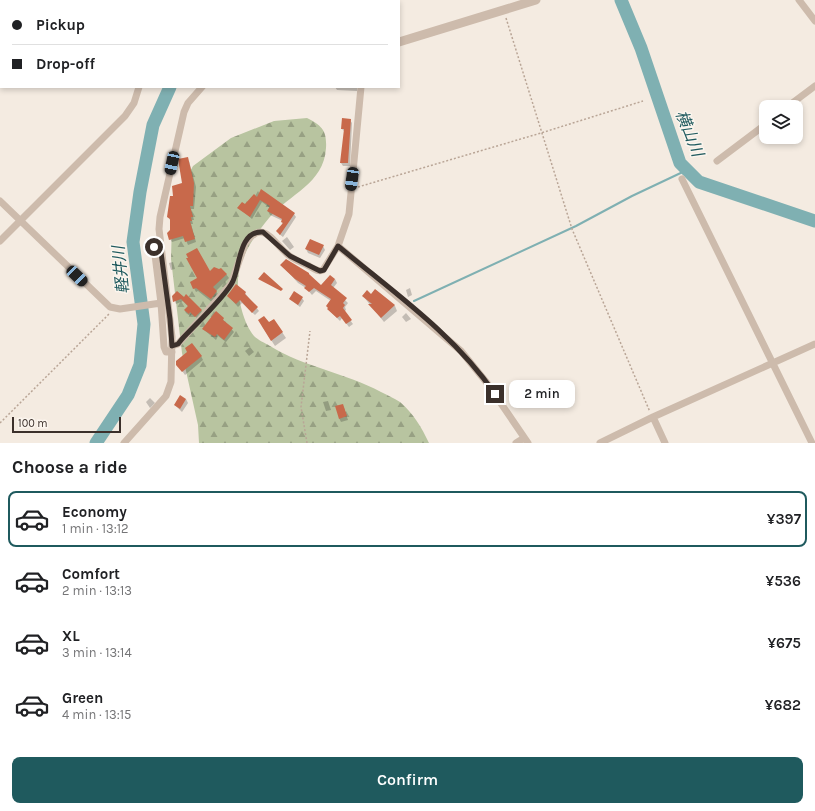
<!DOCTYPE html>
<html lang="en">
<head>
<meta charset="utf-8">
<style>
  :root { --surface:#fff; --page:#f6f6f6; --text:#202124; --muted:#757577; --line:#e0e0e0; --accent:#1f5a5e }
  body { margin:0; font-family:Karla,"Noto Sans JP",sans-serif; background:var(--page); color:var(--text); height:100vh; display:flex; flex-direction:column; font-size:15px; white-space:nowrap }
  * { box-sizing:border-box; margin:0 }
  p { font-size:13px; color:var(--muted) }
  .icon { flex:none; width:22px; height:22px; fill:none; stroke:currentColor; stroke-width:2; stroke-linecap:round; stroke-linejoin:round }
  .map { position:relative; height:443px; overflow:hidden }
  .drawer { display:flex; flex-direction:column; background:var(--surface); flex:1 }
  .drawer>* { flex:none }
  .top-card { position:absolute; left:0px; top:0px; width:400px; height:88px; box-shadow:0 2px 6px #0003; display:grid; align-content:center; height:88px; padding:0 12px; background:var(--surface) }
  .fabs { position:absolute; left:759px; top:100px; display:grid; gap:8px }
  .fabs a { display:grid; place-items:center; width:44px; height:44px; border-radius:8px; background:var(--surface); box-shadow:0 2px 6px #0003; font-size:20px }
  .scale { position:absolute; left:12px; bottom:10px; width:109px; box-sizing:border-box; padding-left:4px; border:2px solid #3b302b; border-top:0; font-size:11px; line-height:14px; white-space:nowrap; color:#3b302b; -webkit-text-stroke:3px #fbf5ee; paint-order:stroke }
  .end { position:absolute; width:18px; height:18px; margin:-9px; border:5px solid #3b302b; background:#fff; box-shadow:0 0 0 2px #fff }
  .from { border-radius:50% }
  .bubble { position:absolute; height:28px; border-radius:8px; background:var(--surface); box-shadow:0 2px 6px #0003; font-size:13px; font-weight:600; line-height:28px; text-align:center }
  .car { position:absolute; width:12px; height:24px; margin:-12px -6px; border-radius:5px; box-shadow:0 0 3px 1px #0007; background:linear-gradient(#222 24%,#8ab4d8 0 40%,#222 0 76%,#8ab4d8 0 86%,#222 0) }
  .top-card b { display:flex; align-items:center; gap:14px; height:38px; font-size:15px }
  .top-card b+b { border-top:1px solid var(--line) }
  .top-card i { width:10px; height:10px; background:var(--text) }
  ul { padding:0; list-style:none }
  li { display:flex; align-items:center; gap:12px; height:56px; margin:0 8px 6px; padding:0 4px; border:2px solid transparent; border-radius:8px }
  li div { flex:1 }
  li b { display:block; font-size:15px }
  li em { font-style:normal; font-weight:600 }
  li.current { border-color:var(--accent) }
  li>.icon { width:36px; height:36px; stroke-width:1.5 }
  h2 { padding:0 12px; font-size:18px; line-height:48px }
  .button { display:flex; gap:8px; margin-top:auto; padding:8px 12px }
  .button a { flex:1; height:46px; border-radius:8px; background:var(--accent); color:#fff; font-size:16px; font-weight:600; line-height:46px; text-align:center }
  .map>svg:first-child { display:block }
  .forest { fill:url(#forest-firs) }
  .shadow { fill:#0003 }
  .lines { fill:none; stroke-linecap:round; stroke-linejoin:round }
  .stream { stroke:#7fb0b2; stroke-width:2 }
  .river { stroke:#7fb0b2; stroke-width:13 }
  .building { fill:#c8694b }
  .path { stroke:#b9a596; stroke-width:1.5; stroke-dasharray:2 2; stroke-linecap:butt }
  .minor { stroke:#cdbbac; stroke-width:7 }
  .tertiary { stroke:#cdbbac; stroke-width:9 }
  .route { stroke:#3b302b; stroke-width:5 }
  .labels { text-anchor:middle; stroke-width:3; stroke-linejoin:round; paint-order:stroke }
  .water-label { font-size:16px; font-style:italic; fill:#1f5a5e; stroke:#fbf5ee }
</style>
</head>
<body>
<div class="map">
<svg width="815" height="443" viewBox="0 0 815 443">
  <defs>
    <pattern id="forest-firs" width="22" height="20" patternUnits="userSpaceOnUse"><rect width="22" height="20" fill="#b8c4a0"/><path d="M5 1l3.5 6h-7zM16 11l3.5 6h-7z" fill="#97a083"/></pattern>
  </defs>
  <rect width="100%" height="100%" fill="#f4ebe1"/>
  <path class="forest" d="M 307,118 C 322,126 327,130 326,148 C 324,184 289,194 269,218 C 255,235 240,256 238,279 C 237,296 243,323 254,336 C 258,340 265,343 270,346 C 304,367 346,373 381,392 C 387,395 394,398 400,402 C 413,413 422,428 429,443 L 199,443 L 198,425 L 182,353 L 171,259 L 172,221 L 178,194 L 193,166 L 231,138 L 274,121 Z"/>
  <path class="shadow" d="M 335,87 L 357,87 L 357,91 L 337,90 Z
    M 350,120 L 352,123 L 350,166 L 343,166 L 341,163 L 345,132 L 342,129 Z
    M 189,161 L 196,187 L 194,209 L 191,209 L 194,220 L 192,220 L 193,224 L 191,224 L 196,242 L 188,245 L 185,238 L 172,242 L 170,239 L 170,220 L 168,217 L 174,198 L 183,183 Z
    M 262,191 L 294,214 L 296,217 L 283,237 L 279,234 L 283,221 L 270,215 L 268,211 L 270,208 L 262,202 L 252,219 L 239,208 L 257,199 Z
    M 287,237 L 294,247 L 290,250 L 282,241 Z
    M 323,246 L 325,250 L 320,258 L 308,253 L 306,249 Z
    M 173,262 L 175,269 L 171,270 L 169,263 Z
    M 282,265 L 311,278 L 321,287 L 335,279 L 337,283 L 333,288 L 348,303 L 345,307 L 346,310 L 344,312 L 353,324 L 349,327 L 342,318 L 340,321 L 328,309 L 331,301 L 316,291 L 312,295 L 306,288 L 298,283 Z
    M 210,273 L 226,274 L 229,278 L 216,291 L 219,296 L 213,303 L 198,291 L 196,292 L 194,288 Z
    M 410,288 L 412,295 L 408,297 L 406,290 Z
    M 376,290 L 395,306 L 397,311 L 384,322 L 363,296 L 371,295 Z
    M 177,292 L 201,310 L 202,312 L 197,318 L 192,314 L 190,316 L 186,313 L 185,311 L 188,306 L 183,301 L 176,304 L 173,296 Z
    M 245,293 L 259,311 L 255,315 L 242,303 L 238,307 L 231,299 Z
    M 302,298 L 304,301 L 300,307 L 290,299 Z
    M 216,312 L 234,332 L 226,342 L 218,336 L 216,340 L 203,329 Z
    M 406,313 L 411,319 L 406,322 L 402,317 Z
    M 274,320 L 286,338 L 275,346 L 262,326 Z
    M 250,347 L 254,352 L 249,356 L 245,351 Z
    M 201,356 L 203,360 L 185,375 L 180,368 Z
    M 150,398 L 155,403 L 150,408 L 146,402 Z
    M 186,399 L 188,403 L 182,412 L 175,405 Z
    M 328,401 L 331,410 L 326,411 L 323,402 Z
    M 344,408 L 348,420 L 341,422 L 339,418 Z"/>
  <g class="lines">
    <path class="stream" d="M 414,301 L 576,226 L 632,196 L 687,170"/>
    <path class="river" d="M 621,0 L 641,48 L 680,163 L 699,182 L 815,221
      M 205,1 L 205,0
      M 96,443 L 128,395 L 140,365 L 144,324 L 133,242 L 140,192 L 153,125 L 170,87"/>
  </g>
  <path class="building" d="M 342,118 L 351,119 L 348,163 L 340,163 L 344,129 L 341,129 Z
    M 188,157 L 194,183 L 193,206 L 190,206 L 193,217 L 191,217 L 192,221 L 190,221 L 195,239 L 185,242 L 183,236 L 169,240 L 167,233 L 170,230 L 170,219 L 167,217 L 170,196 L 173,196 L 172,186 L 182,183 L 178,159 Z
    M 261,189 L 295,213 L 280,235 L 276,231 L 283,223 L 281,222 L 282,219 L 267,211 L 270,206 L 260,200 L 250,217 L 237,208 L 242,202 L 245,204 L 254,194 L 257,197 Z
    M 310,239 L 324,245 L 319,255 L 305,249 Z
    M 197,248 L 210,271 L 214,267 L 219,269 L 221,268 L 227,274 L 213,287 L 217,291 L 211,299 L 196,288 L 193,289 L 190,282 L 197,278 L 186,258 L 188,258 L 186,254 Z
    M 286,259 L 309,273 L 309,274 L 321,285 L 330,275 L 335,279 L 331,285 L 347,298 L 343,303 L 345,305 L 343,308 L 352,320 L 346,324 L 340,316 L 337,318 L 327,309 L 328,308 L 326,306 L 331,299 L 314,288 L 309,292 L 304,288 L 306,286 L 295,279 L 280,265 Z
    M 264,272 L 283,289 L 281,291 L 258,279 Z
    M 236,284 L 246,292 L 245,294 L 258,307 L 252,313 L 240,300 L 236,304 L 227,296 Z
    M 375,289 L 395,305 L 381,318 L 368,304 L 372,304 L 362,296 L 367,290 L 371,294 Z
    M 177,291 L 184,297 L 186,294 L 202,310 L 195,317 L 190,312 L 189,314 L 184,310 L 188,306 L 181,299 L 173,302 L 172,296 Z
    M 294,291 L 303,297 L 298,305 L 289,299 Z
    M 216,311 L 224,318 L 223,320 L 233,328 L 224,340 L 217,334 L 215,337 L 202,329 Z
    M 264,316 L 269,322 L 274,319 L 283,332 L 271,341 L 258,320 Z
    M 192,343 L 202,356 L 182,372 L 176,365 L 176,361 L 187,352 L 185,348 Z
    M 180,395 L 186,399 L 180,409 L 174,405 Z
    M 343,404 L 347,416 L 339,419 L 335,406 Z"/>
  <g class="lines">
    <path class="path" d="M 60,1 L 61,0
      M 506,18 L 572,229 L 650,412
      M 0,60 L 1,59
      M 358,187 L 541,133 L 643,101
      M 0,423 L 109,314
      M 307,443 L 301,407 L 310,331"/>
    <path class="minor" d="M 97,0 L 98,1
      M 362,0 L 362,1
      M 799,0 L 815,21
      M 230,1 L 230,0
      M 787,107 L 815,86
      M 717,161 L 766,124
      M 682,179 L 812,443
      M 0,201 L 110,307 L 120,309 L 161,303 L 164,347 L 166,352 L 172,352
      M 0,241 L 125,116 L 134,103 L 139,87
      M 160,245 L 154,247 L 161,303
      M 338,246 L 461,351 L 487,383 L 528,443
      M 172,346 L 178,344 L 231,284 L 245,244 C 262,219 271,239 285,252 C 291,259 301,262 309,266 C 314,269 318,272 323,270 L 338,246 L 349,214 L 361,87
      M 653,417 L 665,443
      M 124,443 L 166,396 L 171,382 L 172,337 L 159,229 L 160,217 L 184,112 L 188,103 L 202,87
      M 516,443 L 524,438
      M 600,443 L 653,417 L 815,344"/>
    <path class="tertiary" d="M 399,42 L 536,0"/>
  </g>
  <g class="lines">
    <path class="route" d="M 154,247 L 160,245 L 170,319 L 172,346 L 178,344 L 182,339 C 195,325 227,295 233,281 C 240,266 239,230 263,232 L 290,256 L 320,271 L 324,270 L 338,246 C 393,292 454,334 495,394"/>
  </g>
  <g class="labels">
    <g class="water-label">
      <text transform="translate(690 133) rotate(68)" y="6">横山川</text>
      <text transform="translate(120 270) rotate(-96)" y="6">軽井川</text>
    </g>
  </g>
</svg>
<div class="fabs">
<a><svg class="icon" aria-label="layers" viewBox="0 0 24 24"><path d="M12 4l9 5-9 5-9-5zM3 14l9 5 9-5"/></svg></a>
</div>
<div class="scale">100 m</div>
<i class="end from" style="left:154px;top:247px"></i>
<i class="end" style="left:495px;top:394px"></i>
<div class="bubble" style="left:509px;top:380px;width:66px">2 min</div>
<i class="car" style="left:172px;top:163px;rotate:192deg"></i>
<i class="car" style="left:352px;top:179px;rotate:188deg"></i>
<i class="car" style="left:77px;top:276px;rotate:134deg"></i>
<div class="top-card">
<b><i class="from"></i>Pickup</b>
<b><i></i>Drop-off</b>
</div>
</div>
<section class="drawer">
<h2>Choose a ride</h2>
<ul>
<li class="current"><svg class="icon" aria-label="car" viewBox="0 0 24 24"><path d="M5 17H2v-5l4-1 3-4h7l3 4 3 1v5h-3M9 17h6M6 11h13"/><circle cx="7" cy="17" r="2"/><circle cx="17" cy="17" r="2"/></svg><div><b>Economy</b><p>1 min · 13:12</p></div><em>¥397</em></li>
<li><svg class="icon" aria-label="car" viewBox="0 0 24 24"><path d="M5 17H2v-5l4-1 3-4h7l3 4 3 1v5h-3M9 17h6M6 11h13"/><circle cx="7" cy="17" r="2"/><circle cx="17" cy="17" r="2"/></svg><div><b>Comfort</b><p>2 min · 13:13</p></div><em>¥536</em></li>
<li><svg class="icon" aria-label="car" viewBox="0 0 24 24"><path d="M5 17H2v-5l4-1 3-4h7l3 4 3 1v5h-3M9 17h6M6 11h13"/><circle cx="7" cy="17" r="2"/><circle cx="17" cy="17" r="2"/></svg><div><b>XL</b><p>3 min · 13:14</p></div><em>¥675</em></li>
<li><svg class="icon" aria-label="car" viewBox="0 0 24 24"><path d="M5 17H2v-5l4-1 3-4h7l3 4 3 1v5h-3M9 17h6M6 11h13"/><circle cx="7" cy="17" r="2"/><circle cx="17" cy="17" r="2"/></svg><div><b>Green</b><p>4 min · 13:15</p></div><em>¥682</em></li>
</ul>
<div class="button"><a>Confirm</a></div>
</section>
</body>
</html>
